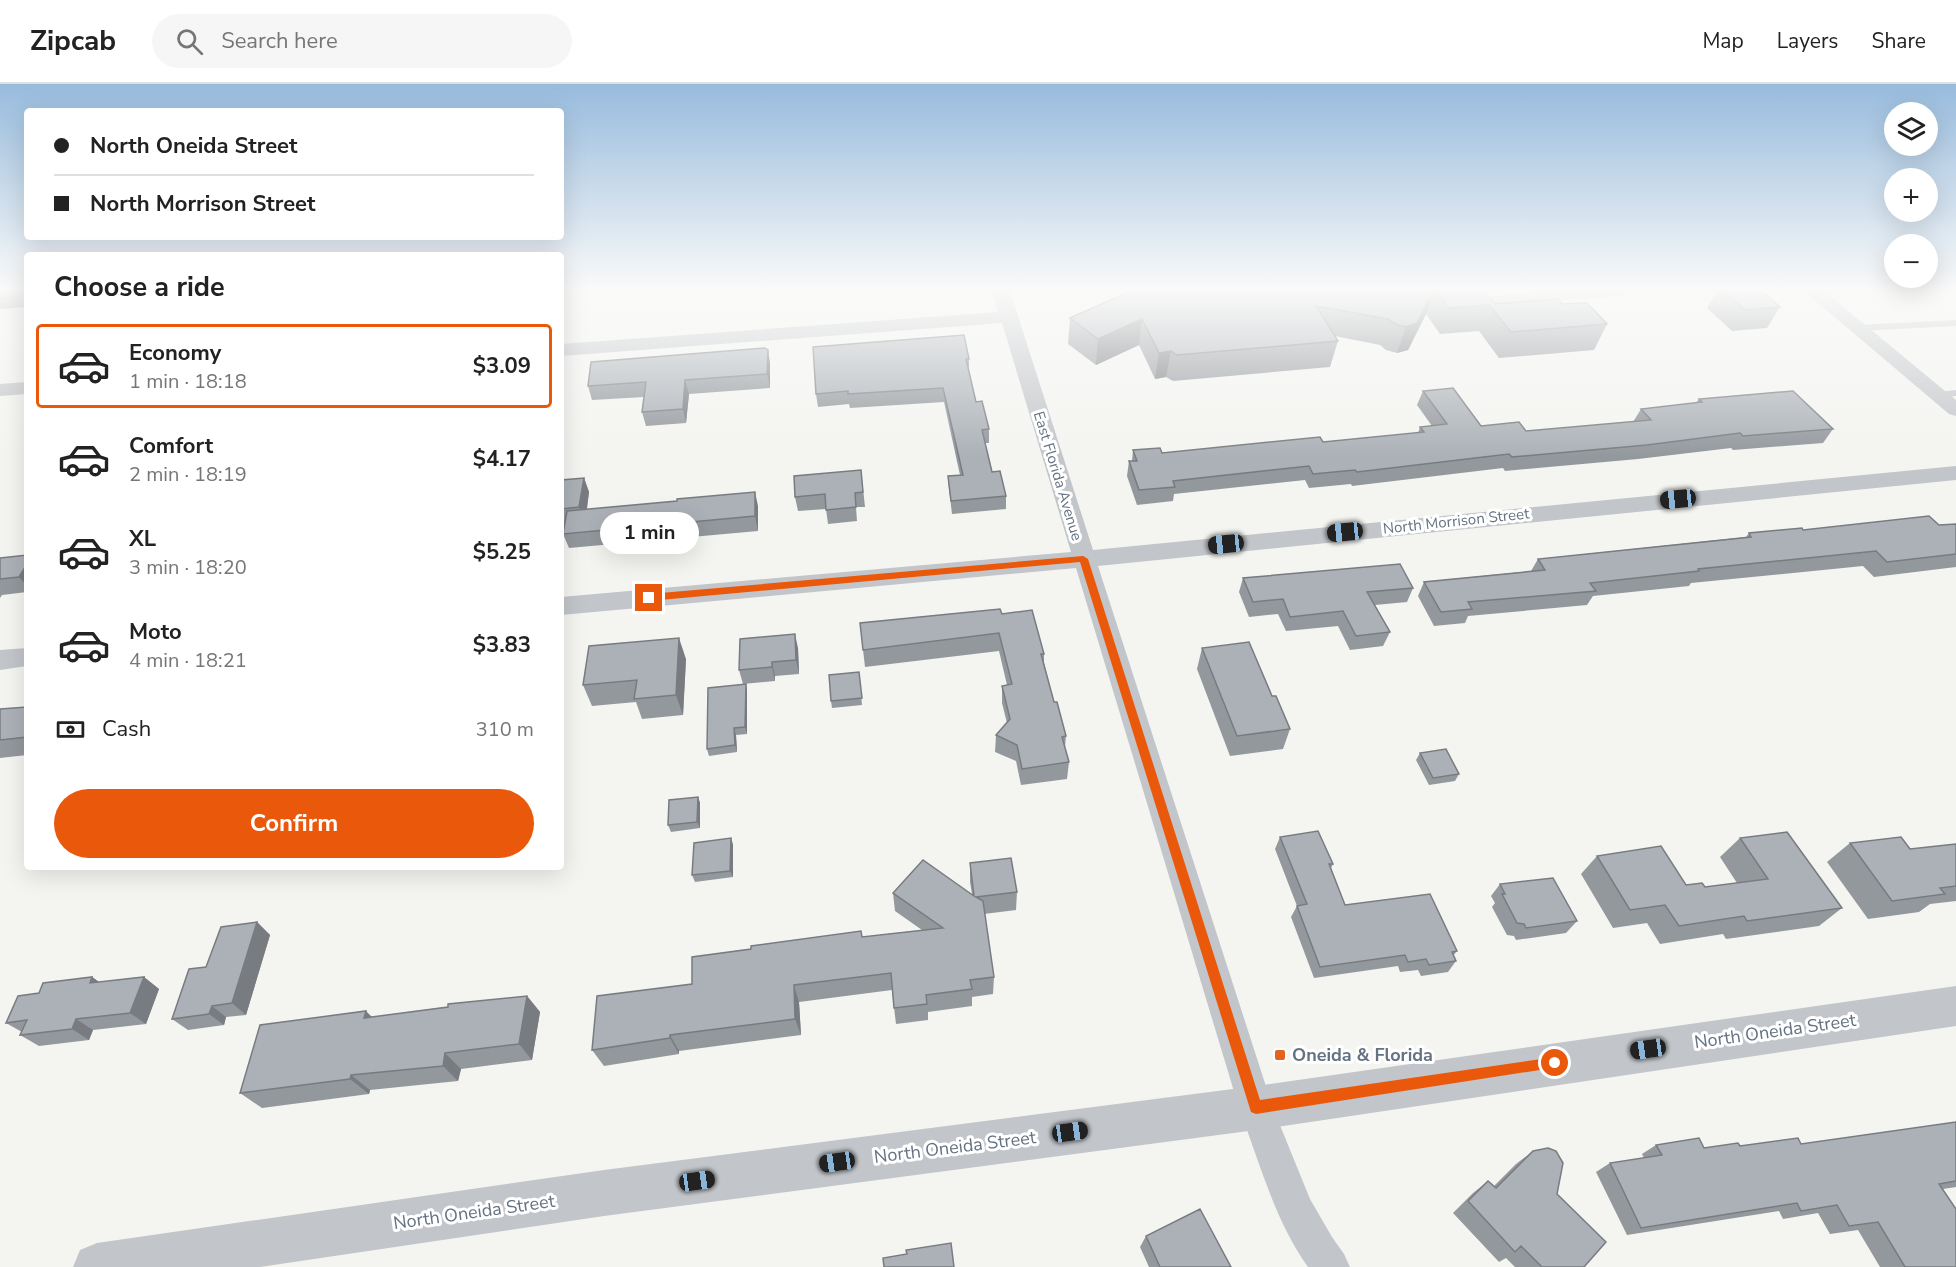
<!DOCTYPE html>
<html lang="en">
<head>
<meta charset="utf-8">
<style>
  :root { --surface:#fff; --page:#f6f6f6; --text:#222; --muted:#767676; --line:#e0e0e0; --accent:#ea580c }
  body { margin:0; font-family:"Nunito Sans",sans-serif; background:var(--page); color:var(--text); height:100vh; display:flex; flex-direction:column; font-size:22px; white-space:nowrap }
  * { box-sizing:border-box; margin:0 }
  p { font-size:20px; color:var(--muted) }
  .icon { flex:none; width:33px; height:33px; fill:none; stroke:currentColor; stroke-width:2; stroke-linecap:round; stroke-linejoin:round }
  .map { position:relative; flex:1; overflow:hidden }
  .drawer { position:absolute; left:24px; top:168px; width:540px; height:618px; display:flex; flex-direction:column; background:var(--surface); border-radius:6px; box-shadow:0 6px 24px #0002 }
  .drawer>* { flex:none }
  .banner { position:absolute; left:24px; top:24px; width:540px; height:132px; border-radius:6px; box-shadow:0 6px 24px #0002; display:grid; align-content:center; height:132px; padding:0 30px; background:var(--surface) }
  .fabs { position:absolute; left:1884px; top:18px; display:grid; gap:12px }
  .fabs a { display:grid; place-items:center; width:54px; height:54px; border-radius:50%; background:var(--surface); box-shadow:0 6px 24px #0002; font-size:30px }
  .end { position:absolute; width:27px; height:27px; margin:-14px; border:8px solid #ea580c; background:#fff; box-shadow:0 0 0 3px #fff }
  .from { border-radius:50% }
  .bubble { position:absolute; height:42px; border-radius:21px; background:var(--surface); box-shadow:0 6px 24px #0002; font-size:20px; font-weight:700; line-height:42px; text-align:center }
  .car { position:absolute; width:18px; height:36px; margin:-18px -9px; border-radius:8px; box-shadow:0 0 4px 2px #0007; background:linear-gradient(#222 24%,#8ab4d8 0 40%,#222 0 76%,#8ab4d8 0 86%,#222 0) }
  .banner b { display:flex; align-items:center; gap:21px; height:57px; font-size:22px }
  .banner b+b { border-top:2px solid var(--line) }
  .banner i { width:15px; height:15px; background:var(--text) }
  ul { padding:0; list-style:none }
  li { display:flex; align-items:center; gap:18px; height:84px; margin:0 12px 9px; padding:0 18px; border:3px solid transparent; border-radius:6px }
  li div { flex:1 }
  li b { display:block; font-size:22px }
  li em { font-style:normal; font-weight:700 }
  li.active { border-color:var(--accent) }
  li>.icon { width:54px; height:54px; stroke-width:1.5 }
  h2 { padding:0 30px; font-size:27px; line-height:72px }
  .pay { display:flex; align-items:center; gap:15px; height:66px; padding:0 30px; font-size:22px }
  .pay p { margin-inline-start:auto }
  .primary-button { display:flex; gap:12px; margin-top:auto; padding:12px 30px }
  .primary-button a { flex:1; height:69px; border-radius:36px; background:var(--accent); color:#fff; font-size:24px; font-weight:700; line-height:69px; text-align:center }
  header { display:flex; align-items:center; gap:36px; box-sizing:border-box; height:84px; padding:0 30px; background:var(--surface); border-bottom:2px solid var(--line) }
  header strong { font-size:28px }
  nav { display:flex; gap:33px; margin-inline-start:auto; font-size:21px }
  .search { width:420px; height:54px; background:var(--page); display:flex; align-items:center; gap:15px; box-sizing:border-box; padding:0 21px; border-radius:33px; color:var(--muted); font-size:22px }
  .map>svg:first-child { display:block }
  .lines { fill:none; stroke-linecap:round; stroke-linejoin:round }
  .service { fill:#c2c5c9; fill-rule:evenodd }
  .minor { fill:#c2c5c9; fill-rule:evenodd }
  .tertiary { fill:#c2c5c9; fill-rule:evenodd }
  .wall { fill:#93989d }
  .shaded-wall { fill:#787c80 }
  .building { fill:#abb1b7; stroke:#787c80; stroke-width:1.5 }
  .route { fill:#ea580c }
  .poi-dot { fill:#e26123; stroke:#fff; stroke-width:2 }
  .labels { text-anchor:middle; stroke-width:6; stroke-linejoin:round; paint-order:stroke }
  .street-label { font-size:15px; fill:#647282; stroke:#fff }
  .near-street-label { font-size:18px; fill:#647282; stroke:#fff }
  .near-poi-label { font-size:18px; font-weight:bold; fill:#647282; stroke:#fff; text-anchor:start }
</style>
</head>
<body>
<header>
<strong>Zipcab</strong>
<div class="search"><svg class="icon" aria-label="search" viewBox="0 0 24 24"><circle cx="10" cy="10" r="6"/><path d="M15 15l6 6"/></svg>Search here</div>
<nav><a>Map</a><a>Layers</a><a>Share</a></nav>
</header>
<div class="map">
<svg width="1956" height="1183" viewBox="0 0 1956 1183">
  <rect width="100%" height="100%" fill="#f4f5f1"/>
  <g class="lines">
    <path class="service" d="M 1956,236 L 1956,242 L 1857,247 L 1852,244 L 1857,241 Z
      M 1956,306 L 1956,312 L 1938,314 L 1933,311 L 1938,308 Z"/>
    <path class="minor" d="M 992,207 L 1010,207 L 1093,466 L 1956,382 L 1956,396 L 1098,482 L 1273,1024 L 1310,1115 L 1332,1153 L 1344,1170 L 1350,1183 L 1308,1183 C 1275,1137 1259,1077 1239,1024 L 1076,484 L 561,531 L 561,513 L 1071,468 L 1002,239 L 561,272 L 561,260 L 998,228 Z
      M 1551,207 L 1627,207 L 1624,211 L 1618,212 L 1470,224 L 1464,223 L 1461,219 L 1464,215 L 1470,214 Z
      M 1804,207 L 1824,207 L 1956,316 L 1956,332 L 1949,330 Z
      M 27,298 L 27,310 L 0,312 L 0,300 Z
      M 27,564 L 27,582 L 0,586 L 0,566 Z"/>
    <path class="tertiary" d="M 1956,902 L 1956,942 L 1256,1046 L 604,1132 L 260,1183 L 73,1183 L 80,1166 L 97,1159 L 604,1086 L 1256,1002 Z"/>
  </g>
  <path class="wall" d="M 0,207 L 27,207 L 27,223 L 0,225 Z
    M 1131,207 L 1485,207 L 1495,220 L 1562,220 L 1607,240 L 1594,266 L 1499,274 L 1479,247 L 1440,250 L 1426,230 L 1408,266 L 1397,269 L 1386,266 L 1380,261 L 1335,252 L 1338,257 L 1330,283 L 1173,297 L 1166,293 L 1155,295 L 1139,261 L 1096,281 L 1068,260 L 1070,234 Z
    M 1717,207 L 1761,207 L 1780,223 L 1767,244 L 1732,247 L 1707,224 Z
    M 768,266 L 770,280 L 770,304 L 689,310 L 686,339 L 646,342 L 642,328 L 644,313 L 592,316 L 588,302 Z
    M 969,275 L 969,288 L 976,318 L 989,345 L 989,359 L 985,359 L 992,388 L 1006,412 L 1006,425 L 952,430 L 949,405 L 948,392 L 960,391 L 944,318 L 850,324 L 849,320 L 818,323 L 816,310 Z
    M 1423,307 L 1481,342 L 1526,347 L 1633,338 L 1641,325 L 1696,319 L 1699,315 L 1833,345 L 1823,359 L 1733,366 L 1731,364 L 1638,375 L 1505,387 L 1503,384 L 1352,402 L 1351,400 L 1309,404 L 1305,396 L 1174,410 L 1173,417 L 1137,421 L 1127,392 L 1129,377 L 1132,377 L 1133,366 L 1162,369 L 1323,358 L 1418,349 L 1420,343 L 1432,342 L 1417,321 Z
    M 861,386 L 865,423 L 856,423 L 857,437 L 828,440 L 826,425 L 798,427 L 795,413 Z
    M 584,394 L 589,408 L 587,425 L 758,422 L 758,447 L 569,464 L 563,450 L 565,440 L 561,440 L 561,396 Z
    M 1956,440 L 1956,483 L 1874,493 L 1863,482 L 1691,499 L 1689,502 L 1593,512 L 1587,521 L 1468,532 L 1465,539 L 1434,542 L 1418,512 L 1424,498 L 1531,487 L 1538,475 L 1746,453 L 1749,449 L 1803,446 L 1939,441 Z
    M 27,471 L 27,508 L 2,511 L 0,514 L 0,474 Z
    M 1243,494 L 1413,504 L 1407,518 L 1375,521 L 1390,548 L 1383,562 L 1350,566 L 1338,542 L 1286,547 L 1278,530 L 1249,533 L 1239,508 Z
    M 1002,530 L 1044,570 L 1044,579 L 1054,618 L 1066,652 L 1065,663 L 1069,678 L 1067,695 L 1021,701 L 1016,677 L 995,668 L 996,651 L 1007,639 L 1002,619 L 1002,602 L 1007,601 L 999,567 L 865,583 L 860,539 Z
    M 798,564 L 799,590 L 775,592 L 775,597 L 743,600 L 739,586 Z
    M 1202,564 L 1272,612 L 1290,645 L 1283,665 L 1230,672 L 1197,585 Z
    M 686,575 L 683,631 L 642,635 L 636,618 L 592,622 L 583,601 Z
    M 859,588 L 862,621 L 832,624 L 831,617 Z
    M 746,600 L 747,607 L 747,650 L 736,651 L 737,668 L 709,672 L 707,665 Z
    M 27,623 L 27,671 L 0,674 L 0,625 Z
    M 1420,669 L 1459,690 L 1455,697 L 1429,701 L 1416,676 Z
    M 698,713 L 700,719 L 700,744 L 671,748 L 668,741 Z
    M 1280,753 L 1333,780 L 1331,784 L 1345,821 L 1457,867 L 1453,872 L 1456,877 L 1448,888 L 1421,892 L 1418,886 L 1400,888 L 1398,882 L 1314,894 L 1291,833 L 1297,822 L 1275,765 Z
    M 731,754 L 733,761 L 733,793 L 695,798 L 692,791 Z
    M 1740,754 L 1842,824 L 1819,842 L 1726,855 L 1723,850 L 1660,860 L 1647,839 L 1613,844 L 1581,790 L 1597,772 L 1686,801 L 1705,803 L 1737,799 L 1720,773 Z
    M 1850,759 L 1910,765 L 1956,760 L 1956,817 L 1930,820 L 1919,828 L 1868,835 L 1827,778 Z
    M 970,779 L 1017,808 L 1016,826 L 984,830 L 994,893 L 993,910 L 972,913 L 972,922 L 928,928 L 928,936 L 896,940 L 892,906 L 799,918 L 801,951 L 679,967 L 679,970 L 604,982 L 592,966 L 692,900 L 862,853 L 922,846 L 895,827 L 893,809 L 972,810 L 970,798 Z
    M 1500,800 L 1577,837 L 1566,849 L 1516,856 L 1514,852 L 1507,851 L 1492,823 L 1495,819 L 1491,812 Z
    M 257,838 L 270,851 L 246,931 L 226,933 L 224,941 L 188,946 L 172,935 L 206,883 Z
    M 92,893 L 99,898 L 144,893 L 159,905 L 146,940 L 93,946 L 89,956 L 39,962 L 20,951 L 22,948 L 6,939 L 39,909 Z
    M 527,912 L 540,928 L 532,976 L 461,985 L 458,997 L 370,1006 L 369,1010 L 262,1024 L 240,1009 L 372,933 Z
    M 1956,1038 L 1956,1103 L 1943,1105 L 1956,1183 L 1880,1183 L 1858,1146 L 1830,1150 L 1818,1129 L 1783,1135 L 1779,1127 L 1627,1151 L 1596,1088 L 1610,1079 L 1644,1074 L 1642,1070 L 1656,1061 L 1704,1064 L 1801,1060 Z
    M 1533,1067 L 1557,1110 L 1584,1183 L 1515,1183 L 1506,1174 L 1499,1178 L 1453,1129 L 1473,1109 L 1488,1097 L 1494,1102 L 1516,1080 Z
    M 1146,1152 L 1231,1183 L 1149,1183 L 1140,1163 Z"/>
  <path class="shaded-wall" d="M 1434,207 L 1426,230 L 1408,266 L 1397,269 L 1406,243 Z
    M 1142,235 L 1139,261 L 1096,281 L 1098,255 Z
    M 768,266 L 770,280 L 770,304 L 767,290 Z
    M 1171,267 L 1166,293 L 1155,295 L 1159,269 Z
    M 685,296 L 689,310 L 686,339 L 683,325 Z
    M 584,394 L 589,408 L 585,438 L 579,423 Z
    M 755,408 L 758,422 L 758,447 L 755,432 Z
    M 27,480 L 27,502 L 19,493 Z
    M 795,550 L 798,564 L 799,590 L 796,576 Z
    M 679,554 L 686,575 L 683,631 L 676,611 Z
    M 772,578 L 775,592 L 775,597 L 772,583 Z
    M 561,600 L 564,607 L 561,629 Z
    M 746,600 L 747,607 L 747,650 L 745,643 Z
    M 734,644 L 736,651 L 737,668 L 735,661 Z
    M 698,713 L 700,719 L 700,744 L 697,738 Z
    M 731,754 L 733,761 L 733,793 L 730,787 Z
    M 257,838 L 270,851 L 246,931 L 232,919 Z
    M 92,893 L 109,905 L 90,899 Z
    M 144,893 L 159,905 L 146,940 L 130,929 Z
    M 794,901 L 799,918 L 801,951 L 795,935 Z
    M 527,912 L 540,928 L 532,976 L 519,960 Z
    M 212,922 L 226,933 L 224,941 L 209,930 Z
    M 366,927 L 383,944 L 364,934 Z
    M 76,935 L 93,946 L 89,956 L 72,945 Z
    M 670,951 L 679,967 L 679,970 L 670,954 Z
    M 445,969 L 461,985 L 458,997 L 443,982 Z
    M 351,991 L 370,1006 L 369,1010 L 350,995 Z"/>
  <path class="building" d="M 0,207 L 27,207 L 27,212 L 0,214 Z
    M 1131,207 L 1365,207 L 1379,210 L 1377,207 L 1433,207 L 1417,239 L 1406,243 L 1395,240 L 1388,235 L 1316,222 L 1338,257 L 1177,271 L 1171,267 L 1159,269 L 1142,235 L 1098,255 L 1070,234 Z
    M 1437,207 L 1485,207 L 1495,220 L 1558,215 L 1562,220 L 1587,219 L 1607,240 L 1511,248 L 1489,221 L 1449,224 Z
    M 1723,207 L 1761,207 L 1780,223 L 1745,226 Z
    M 964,251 L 969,275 L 966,275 L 976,318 L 982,317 L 989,345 L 982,346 L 992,388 L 1000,387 L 1006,412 L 951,417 L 948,392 L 963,391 L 943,304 L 848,310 L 848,307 L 816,310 L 813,263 Z
    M 765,264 L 768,266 L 767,290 L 685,296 L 683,325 L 642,328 L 646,298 L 588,302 L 591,278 Z
    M 1453,304 L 1481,342 L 1519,338 L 1526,347 L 1651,336 L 1641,325 L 1702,318 L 1699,315 L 1793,307 L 1833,345 L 1743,352 L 1740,349 L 1647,361 L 1512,373 L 1509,370 L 1357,388 L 1355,386 L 1313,390 L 1309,382 L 1173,397 L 1175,403 L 1139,406 L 1129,377 L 1137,377 L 1133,366 L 1160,364 L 1162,369 L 1320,353 L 1323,358 L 1424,348 L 1420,343 L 1447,340 L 1423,307 Z
    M 861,386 L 863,408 L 855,409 L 856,423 L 826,426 L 825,410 L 795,413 L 794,392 Z
    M 584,394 L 579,423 L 561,425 L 561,396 Z
    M 755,408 L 755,432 L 563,450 L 567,427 L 677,417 L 677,415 Z
    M 1929,432 L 1939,441 L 1956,440 L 1956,470 L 1887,478 L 1876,467 L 1698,485 L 1699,487 L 1590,499 L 1596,507 L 1468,518 L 1472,525 L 1441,528 L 1424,498 L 1545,486 L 1538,475 L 1751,453 L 1749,449 L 1802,444 L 1803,446 Z
    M 27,471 L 27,480 L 19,493 L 0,495 L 0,474 Z
    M 1400,480 L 1413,504 L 1367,508 L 1390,548 L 1356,552 L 1343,527 L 1290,533 L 1283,515 L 1253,518 L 1243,494 Z
    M 1000,525 L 1002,530 L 1032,526 L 1044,570 L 1041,570 L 1054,618 L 1057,618 L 1066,652 L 1062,653 L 1069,678 L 1022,685 L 1017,661 L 996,651 L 1010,635 L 1002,602 L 1012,600 L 999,549 L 863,566 L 860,539 Z
    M 795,550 L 796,576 L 772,578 L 772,583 L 739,586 L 740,555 Z
    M 679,554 L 676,611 L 634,615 L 637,596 L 583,601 L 589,562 Z
    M 1249,558 L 1272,612 L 1276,612 L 1290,645 L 1237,652 L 1202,564 Z
    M 859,588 L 862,614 L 831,617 L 829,591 Z
    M 746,600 L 745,643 L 734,644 L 735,661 L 707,665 L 708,604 Z
    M 27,623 L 27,653 L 0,656 L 0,625 Z
    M 1446,665 L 1459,690 L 1433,694 L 1420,669 Z
    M 698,713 L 697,738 L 668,741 L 669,716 Z
    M 1318,747 L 1333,780 L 1329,780 L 1345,821 L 1430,810 L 1457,867 L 1452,868 L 1456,877 L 1429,881 L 1426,875 L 1408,878 L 1405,871 L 1320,883 L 1297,822 L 1307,820 L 1280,753 Z
    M 1787,748 L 1842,824 L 1747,837 L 1744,832 L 1679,842 L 1665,821 L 1630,826 L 1597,772 L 1661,762 L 1686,801 L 1702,799 L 1705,803 L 1768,795 L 1740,754 Z
    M 1901,753 L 1910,765 L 1956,760 L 1956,802 L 1940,804 L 1945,810 L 1892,817 L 1850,759 Z
    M 731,754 L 730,787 L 692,791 L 694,759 Z
    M 1011,774 L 1017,808 L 976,813 L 983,817 L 994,893 L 970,896 L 972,905 L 926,911 L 927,920 L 894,924 L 891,889 L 794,901 L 795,935 L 670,951 L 670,954 L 592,966 L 597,912 L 692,900 L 692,873 L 751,865 L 751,862 L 861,847 L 862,853 L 943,844 L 893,809 L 923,776 L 974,812 L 970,779 Z
    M 1553,794 L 1577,837 L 1526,844 L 1524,840 L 1517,839 L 1502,810 L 1505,810 L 1500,800 Z
    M 257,838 L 232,919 L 212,922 L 209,930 L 172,935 L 189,885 L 206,883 L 221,843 Z
    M 92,893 L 90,899 L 144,893 L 130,929 L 76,935 L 72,945 L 20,951 L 27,936 L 6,939 L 18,912 L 39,909 L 43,899 Z
    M 527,912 L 519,960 L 445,969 L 443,982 L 351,991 L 350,995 L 240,1009 L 260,941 L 366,927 L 364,934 L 448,923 L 448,920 Z
    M 1956,1038 L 1956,1097 L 1939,1100 L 1956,1125 L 1956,1183 L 1905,1183 L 1878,1138 L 1849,1142 L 1837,1121 L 1801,1127 L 1797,1119 L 1641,1144 L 1610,1079 L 1662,1071 L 1656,1061 L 1699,1054 L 1704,1064 L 1738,1059 L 1740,1062 L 1798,1054 L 1801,1060 Z
    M 1548,1064 L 1556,1067 L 1563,1079 L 1557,1110 L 1606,1158 L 1584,1183 L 1542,1183 L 1521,1162 L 1515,1168 L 1468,1117 L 1488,1097 L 1496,1104 L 1533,1067 Z
    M 1200,1125 L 1231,1183 L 1160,1183 L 1146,1152 Z
    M 951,1159 L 954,1183 L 884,1183 L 883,1174 L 907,1170 L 906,1166 Z"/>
  <linearGradient id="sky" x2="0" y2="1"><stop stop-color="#97bbdd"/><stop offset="0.55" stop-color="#fafaf9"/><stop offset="1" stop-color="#fafaf9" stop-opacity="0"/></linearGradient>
  <rect width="1956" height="373" fill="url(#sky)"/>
  <path class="route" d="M 1083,472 L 1088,475 L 1260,1016 L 1555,973 L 1559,974 L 1561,979 L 1559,983 L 1256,1030 L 1251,1028 L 1080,478 L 649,517 L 644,514 L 649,510 Z"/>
  <rect class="poi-dot" x="1274" y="965" width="12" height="12" rx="3"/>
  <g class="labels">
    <g class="street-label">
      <text transform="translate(1058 392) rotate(73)" y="5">East Florida Avenue</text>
      <text transform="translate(1456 437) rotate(-6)" y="5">North Morrison Street</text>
    </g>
    <g class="near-street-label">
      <text transform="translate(1775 947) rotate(-8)" y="6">North Oneida Street</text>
      <text transform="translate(955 1063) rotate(-7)" y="6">North Oneida Street</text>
      <text transform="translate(474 1128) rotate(-8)" y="6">North Oneida Street</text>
    </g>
    <g class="near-poi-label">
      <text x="1292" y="977">Oneida &amp; Florida</text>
    </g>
  </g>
</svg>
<div class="fabs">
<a><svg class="icon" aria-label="layers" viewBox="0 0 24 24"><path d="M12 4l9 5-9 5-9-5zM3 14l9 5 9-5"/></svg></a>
<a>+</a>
<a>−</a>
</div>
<i class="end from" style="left:1555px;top:979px"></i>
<i class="end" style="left:649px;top:514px"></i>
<div class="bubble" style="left:600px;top:428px;width:99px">1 min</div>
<i class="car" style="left:1678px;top:415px;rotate:264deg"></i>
<i class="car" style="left:1345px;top:448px;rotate:264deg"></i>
<i class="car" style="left:1226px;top:460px;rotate:264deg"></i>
<i class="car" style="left:1648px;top:965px;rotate:262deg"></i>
<i class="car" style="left:1070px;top:1048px;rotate:82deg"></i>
<i class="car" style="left:837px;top:1078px;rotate:262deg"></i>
<i class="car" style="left:697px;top:1097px;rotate:82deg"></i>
<div class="banner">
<b><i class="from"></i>North Oneida Street</b>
<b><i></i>North Morrison Street</b>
</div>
<section class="drawer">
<h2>Choose a ride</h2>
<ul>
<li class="active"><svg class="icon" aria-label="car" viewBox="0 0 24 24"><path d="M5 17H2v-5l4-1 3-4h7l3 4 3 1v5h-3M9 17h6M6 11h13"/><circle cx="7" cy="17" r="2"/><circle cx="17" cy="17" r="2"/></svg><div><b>Economy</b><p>1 min · 18:18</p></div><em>$3.09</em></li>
<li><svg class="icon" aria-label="car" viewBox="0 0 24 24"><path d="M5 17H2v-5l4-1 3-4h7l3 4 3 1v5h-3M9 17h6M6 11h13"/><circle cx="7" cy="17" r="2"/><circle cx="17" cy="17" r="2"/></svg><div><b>Comfort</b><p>2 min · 18:19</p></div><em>$4.17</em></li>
<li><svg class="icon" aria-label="car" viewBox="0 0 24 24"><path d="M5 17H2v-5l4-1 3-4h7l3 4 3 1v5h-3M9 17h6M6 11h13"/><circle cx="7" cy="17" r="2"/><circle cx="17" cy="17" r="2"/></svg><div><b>XL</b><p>3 min · 18:20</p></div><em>$5.25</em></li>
<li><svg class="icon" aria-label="car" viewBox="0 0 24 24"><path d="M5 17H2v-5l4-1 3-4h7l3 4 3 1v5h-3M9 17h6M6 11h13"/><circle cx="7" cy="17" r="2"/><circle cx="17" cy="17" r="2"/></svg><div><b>Moto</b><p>4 min · 18:21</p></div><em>$3.83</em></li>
</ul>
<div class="pay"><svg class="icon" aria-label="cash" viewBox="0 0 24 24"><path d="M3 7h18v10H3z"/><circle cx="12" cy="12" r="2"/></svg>Cash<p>310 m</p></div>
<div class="primary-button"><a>Confirm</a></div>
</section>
</div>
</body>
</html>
